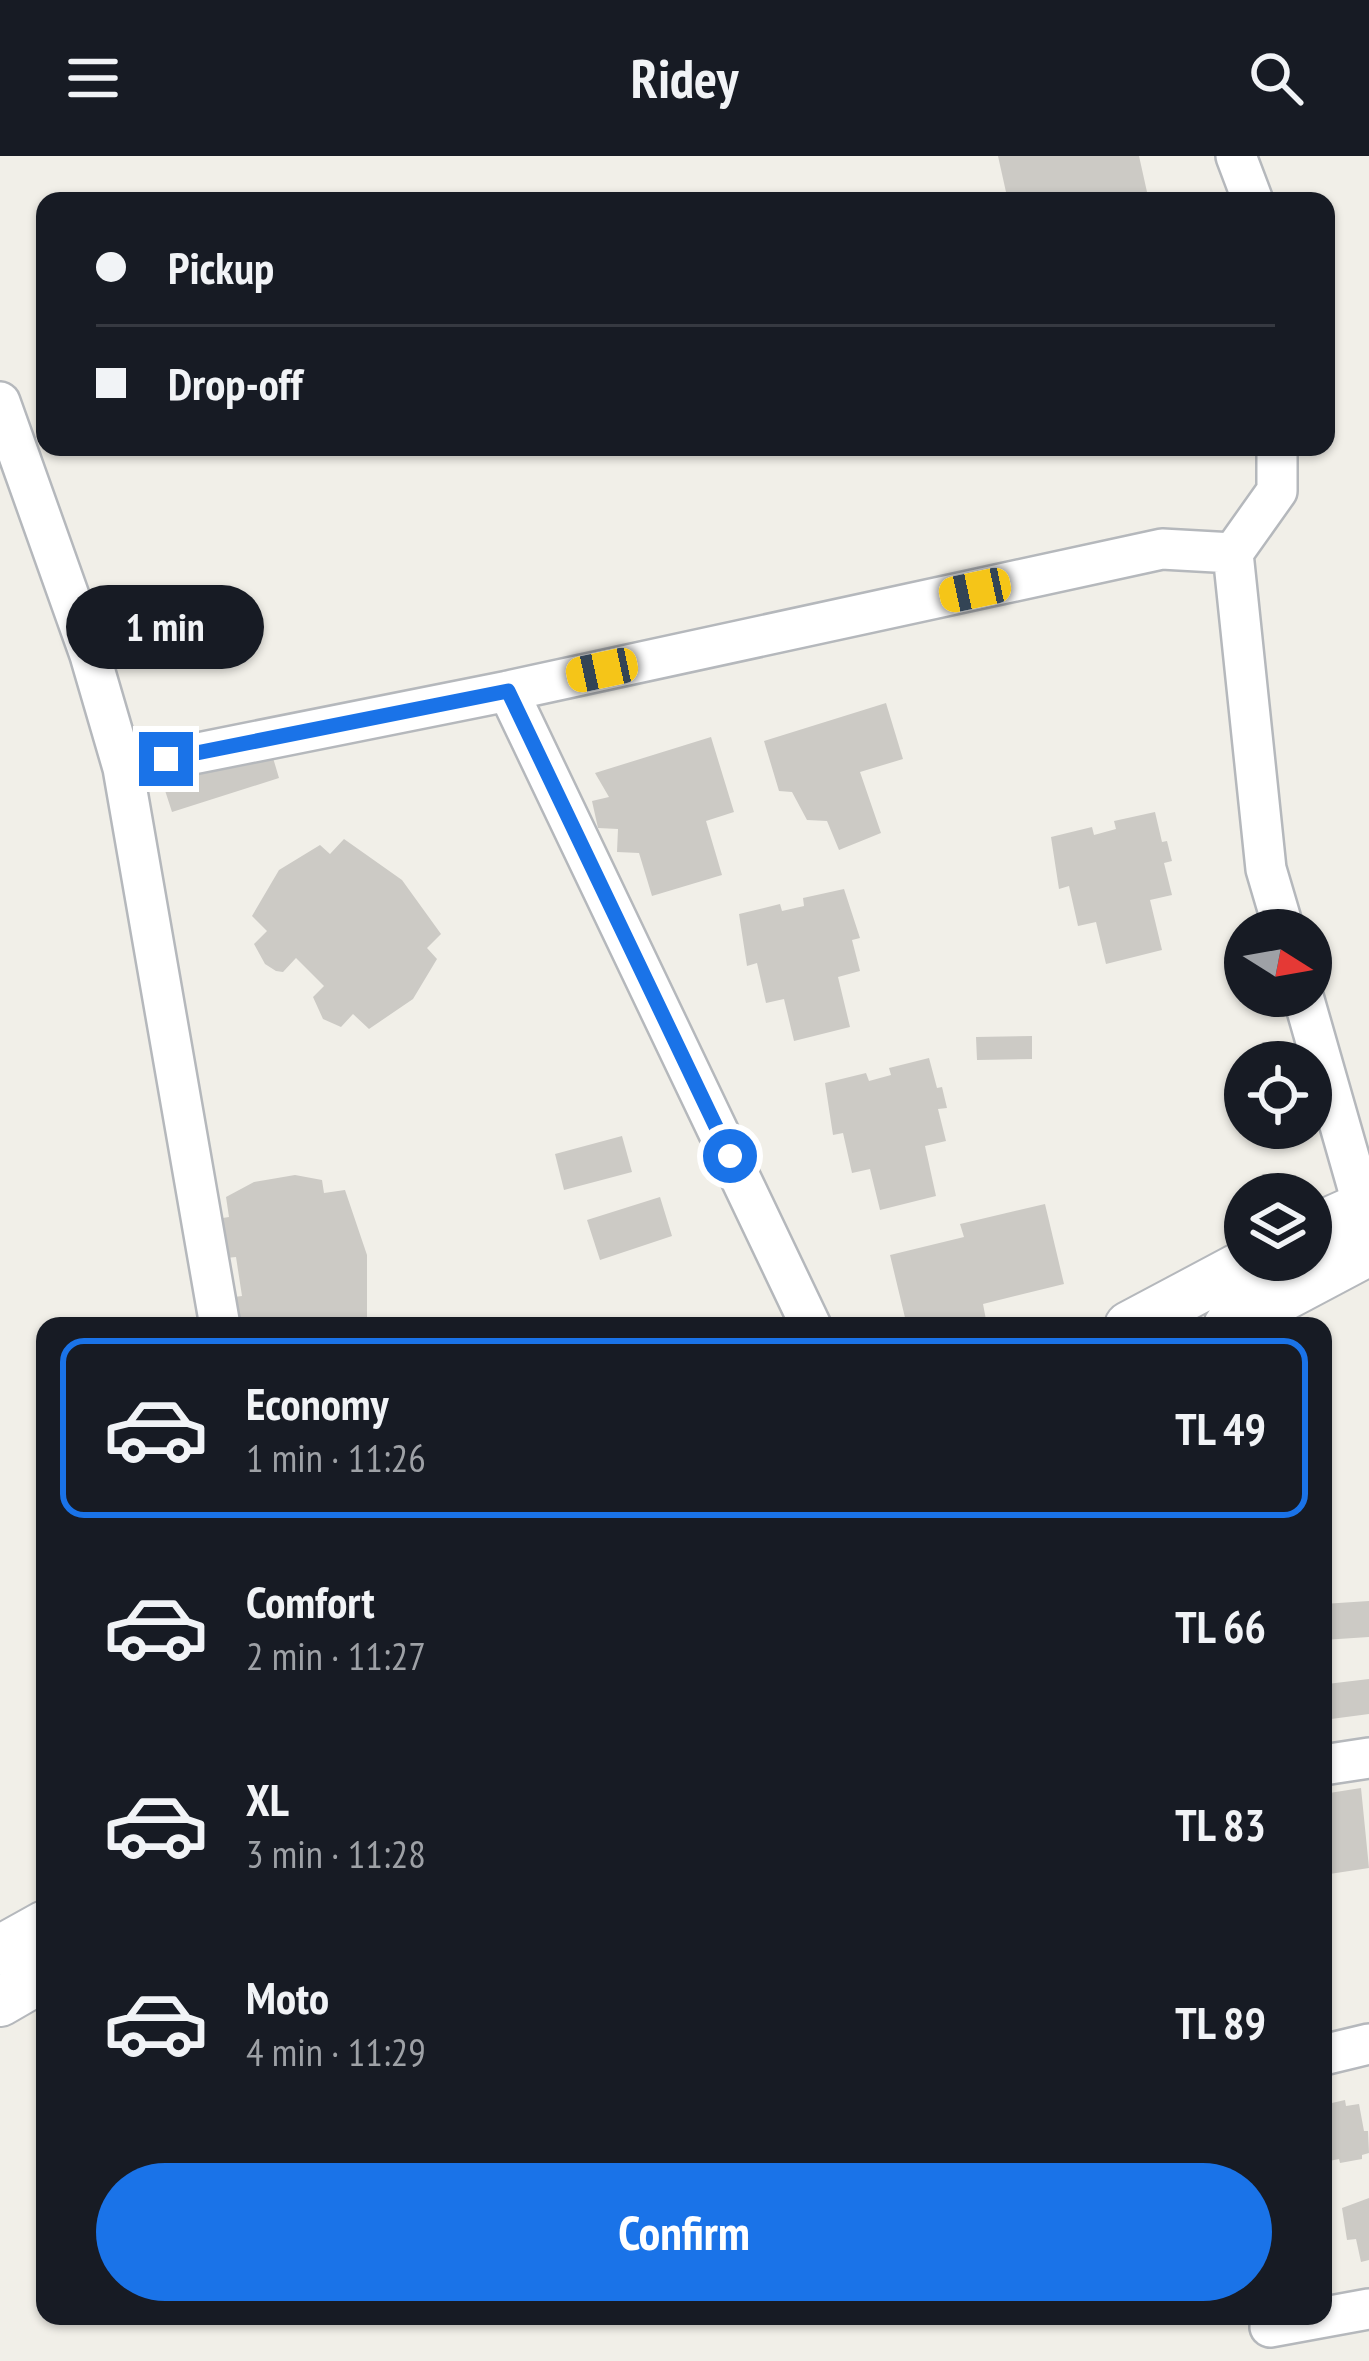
<!DOCTYPE html>
<html lang="en">
<head>
<meta charset="utf-8">
<style>
  :root { --surface:#171b24; --page:#242831; --text:#f1f3f6; --muted:#9ea1a6; --line:#363941; --accent:#1a73e8 }
  body { margin:0; font-family:"PT Sans Narrow",sans-serif; background:var(--page); color:var(--text); height:100vh; display:flex; flex-direction:column; font-size:45px; white-space:nowrap }
  * { box-sizing:border-box; margin:0 }
  p { font-size:39px; color:var(--muted) }
  .icon { flex:none; width:66px; height:66px; fill:none; stroke:currentColor; stroke-width:2; stroke-linecap:round; stroke-linejoin:round }
  .map { position:relative; flex:1; overflow:hidden }
  .sheet { position:absolute; left:36px; top:1161px; width:1296px; height:1008px; display:flex; flex-direction:column; background:var(--surface); border-radius:24px; box-shadow:0 3px 9px #0004 }
  .sheet>* { flex:none }
  .top-card { position:absolute; left:36px; top:36px; width:1299px; height:264px; border-radius:24px; box-shadow:0 3px 9px #0004; display:grid; align-content:center; height:264px; padding:0 60px; background:var(--surface) }
  .needle { width:78px; rotate:101deg }
  .buttons { position:absolute; left:1224px; top:753px; display:grid; gap:24px }
  .buttons a { display:grid; place-items:center; width:108px; height:108px; border-radius:50%; background:var(--surface); box-shadow:0 3px 9px #0004; font-size:60px }
  .end { position:absolute; width:54px; height:54px; margin:-27px; border:15px solid #1a73e8; background:#fff; box-shadow:0 0 0 6px #fff }
  .from { border-radius:50% }
  .bubble { position:absolute; height:84px; border-radius:42px; background:var(--surface); box-shadow:0 3px 9px #0004; font-size:39px; font-weight:800; line-height:84px; text-align:center }
  .car { position:absolute; width:36px; height:72px; margin:-36px -18px; border-radius:15px; box-shadow:0 0 9px 3px #0007; background:linear-gradient(#f5c518 24%,#345 0 40%,#f5c518 0 76%,#345 0 86%,#f5c518 0) }
  .top-card b { display:flex; align-items:center; gap:42px; height:114px; font-size:45px }
  .top-card b+b { border-top:3px solid var(--line) }
  .top-card i { width:30px; height:30px; background:var(--text) }
  ul { padding:21px 0 0; list-style:none }
  li { display:flex; align-items:center; gap:36px; height:180px; margin:0 24px 18px; padding:0 36px; border:6px solid transparent; border-radius:24px }
  li div { flex:1 }
  li b { display:block; font-size:45px }
  li em { font-style:normal; font-weight:800 }
  li.on { border-color:var(--accent) }
  li>.icon { width:108px; height:108px; stroke-width:1.5 }
  .cta { display:flex; gap:24px; margin-top:auto; padding:24px 60px }
  .cta a { flex:1; height:138px; border-radius:72px; background:var(--accent); color:#fff; font-size:48px; font-weight:800; line-height:138px; text-align:center }
  header { display:flex; justify-content:space-between; align-items:center; height:156px; padding:0 60px; background:var(--surface); font-size:54px; font-weight:800 }
  .map>svg:first-child { display:block }
  .building { fill:#cccac5 }
  .lines { fill:none; stroke-linecap:round; stroke-linejoin:round }
  .minor-casing { stroke:#b5b8bc; stroke-width:44 }
  .tertiary-casing { stroke:#b5b8bc; stroke-width:52 }
  .minor { stroke:#fff; stroke-width:39 }
  .tertiary { stroke:#fff; stroke-width:48 }
  .route { stroke:#1a73e8; stroke-width:15 }
</style>
</head>
<body>
<header><svg class="icon" aria-label="menu" viewBox="0 0 24 24"><path d="M4 6h16M4 12h16M4 18h16"/></svg>Ridey<svg class="icon" aria-label="search" viewBox="0 0 24 24"><circle cx="10" cy="10" r="6"/><path d="M15 15l6 6"/></svg></header>
<div class="map">
<svg width="1369" height="2205" viewBox="0 0 1369 2205">
  <rect width="100%" height="100%" fill="#f1efe8"/>
  <path class="building" d="M 998,0 L 1139,0 L 1149,45 L 1033,45 L 1032,42 L 1008,45 Z
    M 886,547 L 903,603 L 860,616 L 881,677 L 839,694 L 827,665 L 807,664 L 792,636 L 779,635 L 764,585 Z
    M 711,581 L 734,656 L 706,665 L 722,719 L 652,740 L 639,697 L 617,696 L 618,673 L 598,672 L 592,645 L 609,641 L 595,617 Z
    M 268,585 L 279,622 L 172,656 L 160,619 Z
    M 1155,656 L 1162,686 L 1167,685 L 1172,705 L 1164,707 L 1172,739 L 1150,744 L 1162,794 L 1106,808 L 1096,766 L 1078,770 L 1069,730 L 1059,733 L 1051,681 L 1092,671 L 1094,679 L 1116,673 L 1114,665 Z
    M 344,683 L 402,724 L 441,778 L 427,792 L 437,803 L 413,843 L 369,873 L 353,858 L 341,871 L 323,863 L 313,841 L 324,830 L 296,802 L 283,816 L 276,815 L 265,808 L 254,788 L 267,775 L 252,760 L 279,714 L 320,689 L 330,698 Z
    M 844,733 L 860,782 L 852,784 L 860,815 L 838,821 L 850,871 L 794,885 L 784,843 L 766,847 L 757,807 L 747,810 L 739,758 L 780,748 L 782,755 L 804,750 L 803,742 Z
    M 1032,880 L 1032,903 L 977,904 L 976,881 Z
    M 929,902 L 937,932 L 942,931 L 947,952 L 938,953 L 946,985 L 925,990 L 936,1040 L 880,1054 L 870,1013 L 852,1017 L 843,977 L 833,979 L 825,927 L 866,917 L 869,925 L 891,919 L 889,912 Z
    M 622,980 L 632,1016 L 564,1034 L 555,998 Z
    M 295,1019 L 322,1024 L 324,1037 L 345,1034 L 367,1099 L 367,1168 L 223,1170 L 226,1142 L 242,1140 L 236,1101 L 216,1103 L 210,1064 L 229,1061 L 226,1041 L 254,1026 Z
    M 660,1041 L 672,1080 L 600,1104 L 587,1064 Z
    M 1045,1048 L 1064,1128 L 983,1148 L 987,1169 L 907,1170 L 890,1099 L 964,1081 L 960,1068 Z
    M 1369,1445 L 1369,1481 L 1323,1484 L 1323,1448 Z
    M 1369,1523 L 1369,1558 L 1331,1563 L 1327,1528 Z
    M 1361,1632 L 1369,1712 L 1323,1719 L 1323,1638 Z
    M 1323,1792 L 1332,1835 L 1323,1837 Z
    M 1345,1944 L 1346,1950 L 1359,1948 L 1364,1975 L 1368,1975 L 1369,1997 L 1362,1999 L 1362,2003 L 1340,2007 L 1339,2003 L 1329,2005 L 1323,1949 Z
    M 1369,2042 L 1369,2104 L 1361,2106 L 1356,2083 L 1347,2084 L 1342,2052 Z"/>
  <g class="lines">
    <defs>
      <path id="minor" d="M 1236,0 L 1253,45
        M 0,246 L 90,499 L 123,612 L 220,1170
        M 1277,291 L 1277,335 L 1233,397 L 1266,713 L 1284,774
        M 508,535 L 811,1170
        M 123,612 L 508,535 L 1162,393 L 1233,397
        M 1303,840 L 1363,1050
        M 1323,1609 L 1369,1602
        M 1323,1899 L 1369,1888
        M 1270,2171 L 1369,2153"/>
      <path id="tertiary" d="M 1311,1074 L 1369,1048
        M 1129,1170 L 1253,1104
        M 1228,1170 L 1369,1095
        M 0,1794 L 45,1769
        M 0,1846 L 45,1820"/>
    </defs>
    <use href="#minor" class="minor-casing"/>
    <use href="#tertiary" class="tertiary-casing"/>
    <use href="#minor" class="minor"/>
    <use href="#tertiary" class="tertiary"/>
  </g>
  <g class="lines">
    <path class="route" d="M 166,603 L 508,535 L 730,1000"/>
  </g>
</svg>
<div class="buttons">
<a><svg class="needle" viewBox="-14 -14 28 28"><path d="M0-13l5 13h-10z" fill="#e53935"/><path d="M0 13l5-13h-10z" fill="#9ea1a6"/></svg></a>
<a><svg class="icon" aria-label="locate" viewBox="0 0 24 24"><circle cx="12" cy="12" r="6"/><path d="M12 2v4M12 18v4M2 12h4M18 12h4"/></svg></a>
<a><svg class="icon" aria-label="layers" viewBox="0 0 24 24"><path d="M12 4l9 5-9 5-9-5zM3 14l9 5 9-5"/></svg></a>
</div>
<i class="end from" style="left:730px;top:1000px"></i>
<i class="end" style="left:166px;top:603px"></i>
<div class="bubble" style="left:66px;top:429px;width:198px">1 min</div>
<i class="car" style="left:975px;top:434px;rotate:258deg"></i>
<i class="car" style="left:602px;top:514px;rotate:258deg"></i>
<div class="top-card">
<b><i class="from"></i>Pickup</b>
<b><i></i>Drop-off</b>
</div>
<section class="sheet">
<ul>
<li class="on"><svg class="icon" aria-label="car" viewBox="0 0 24 24"><path d="M5 17H2v-5l4-1 3-4h7l3 4 3 1v5h-3M9 17h6M6 11h13"/><circle cx="7" cy="17" r="2"/><circle cx="17" cy="17" r="2"/></svg><div><b>Economy</b><p>1 min · 11:26</p></div><em>TL 49</em></li>
<li><svg class="icon" aria-label="car" viewBox="0 0 24 24"><path d="M5 17H2v-5l4-1 3-4h7l3 4 3 1v5h-3M9 17h6M6 11h13"/><circle cx="7" cy="17" r="2"/><circle cx="17" cy="17" r="2"/></svg><div><b>Comfort</b><p>2 min · 11:27</p></div><em>TL 66</em></li>
<li><svg class="icon" aria-label="car" viewBox="0 0 24 24"><path d="M5 17H2v-5l4-1 3-4h7l3 4 3 1v5h-3M9 17h6M6 11h13"/><circle cx="7" cy="17" r="2"/><circle cx="17" cy="17" r="2"/></svg><div><b>XL</b><p>3 min · 11:28</p></div><em>TL 83</em></li>
<li><svg class="icon" aria-label="car" viewBox="0 0 24 24"><path d="M5 17H2v-5l4-1 3-4h7l3 4 3 1v5h-3M9 17h6M6 11h13"/><circle cx="7" cy="17" r="2"/><circle cx="17" cy="17" r="2"/></svg><div><b>Moto</b><p>4 min · 11:29</p></div><em>TL 89</em></li>
</ul>
<div class="cta"><a>Confirm</a></div>
</section>
</div>
</body>
</html>
